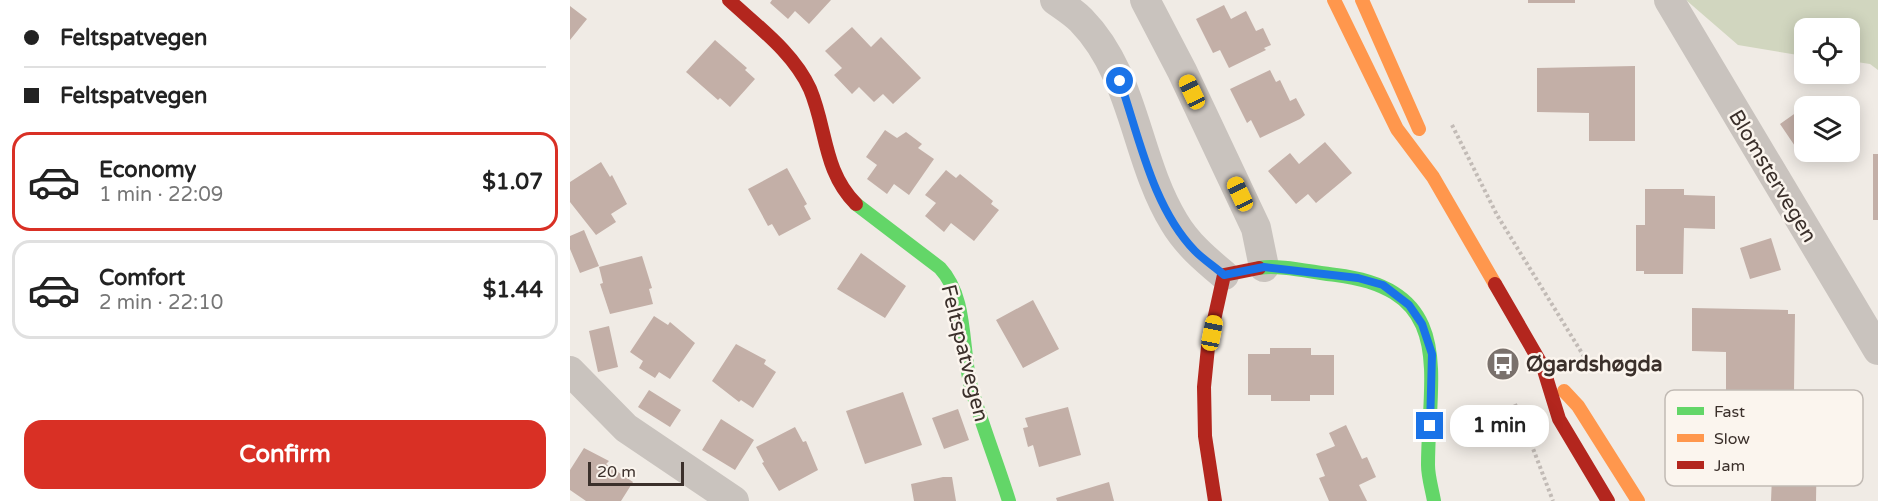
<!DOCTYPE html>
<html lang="en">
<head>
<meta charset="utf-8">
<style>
  :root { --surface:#fff; --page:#f2f2f2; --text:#222; --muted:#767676; --line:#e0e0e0; --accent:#d93025 }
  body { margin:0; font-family:"Varela Round",sans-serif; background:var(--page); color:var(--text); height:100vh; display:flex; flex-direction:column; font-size:22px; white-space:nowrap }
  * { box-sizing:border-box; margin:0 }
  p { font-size:20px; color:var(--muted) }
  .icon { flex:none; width:33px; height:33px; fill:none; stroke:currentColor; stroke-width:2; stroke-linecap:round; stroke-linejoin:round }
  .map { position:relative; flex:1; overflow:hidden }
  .side { display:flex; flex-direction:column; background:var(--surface); width:570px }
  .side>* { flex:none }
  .hud { display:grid; align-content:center; height:132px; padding:0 24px; background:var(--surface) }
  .tools { position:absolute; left:1224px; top:18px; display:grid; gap:12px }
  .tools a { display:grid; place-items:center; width:66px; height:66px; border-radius:12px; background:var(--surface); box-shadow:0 3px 15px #0003; font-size:30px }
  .scale { position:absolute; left:18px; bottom:15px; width:96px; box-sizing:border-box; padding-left:6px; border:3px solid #3b302b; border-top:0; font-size:16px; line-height:21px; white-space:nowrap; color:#3b302b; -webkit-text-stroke:4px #fbf5ee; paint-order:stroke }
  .end { position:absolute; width:27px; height:27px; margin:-14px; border:8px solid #1a73e8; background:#fff; box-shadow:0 0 0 3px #fff }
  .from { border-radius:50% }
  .bubble { position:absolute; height:42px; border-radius:18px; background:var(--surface); box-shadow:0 3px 15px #0003; font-size:20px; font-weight:700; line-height:42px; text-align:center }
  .car { position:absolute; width:18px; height:36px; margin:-18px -9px; border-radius:8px; box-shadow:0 0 4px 2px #0007; background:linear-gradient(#f5c518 24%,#345 0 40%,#f5c518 0 76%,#345 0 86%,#f5c518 0) }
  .hud b { display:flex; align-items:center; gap:21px; height:57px; font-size:22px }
  .hud b+b { border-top:2px solid var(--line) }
  .hud i { width:15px; height:15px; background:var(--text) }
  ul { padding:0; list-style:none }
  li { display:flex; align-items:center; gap:18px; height:99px; margin:0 12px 9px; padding:0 12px; border:3px solid var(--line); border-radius:18px }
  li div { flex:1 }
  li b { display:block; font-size:22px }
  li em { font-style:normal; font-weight:700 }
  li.on { border-color:var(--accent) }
  li>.icon { width:54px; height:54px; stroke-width:1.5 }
  .primary-button { display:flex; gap:12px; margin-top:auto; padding:12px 24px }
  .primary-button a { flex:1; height:69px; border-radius:18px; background:var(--accent); color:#fff; font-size:24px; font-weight:700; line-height:69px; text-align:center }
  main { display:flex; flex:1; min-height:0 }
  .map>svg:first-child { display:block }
  .green { fill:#d1d6bf }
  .building { fill:#c3afa7 }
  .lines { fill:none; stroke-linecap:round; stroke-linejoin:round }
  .path { stroke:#c2bbb6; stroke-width:4; stroke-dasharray:3 3; stroke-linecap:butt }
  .street { stroke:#c9c3be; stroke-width:30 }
  .fast { stroke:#63d668; stroke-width:14 }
  .slow { stroke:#ff974d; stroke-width:14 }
  .jam { stroke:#b3261e; stroke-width:14 }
  .route { stroke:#1a73e8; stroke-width:8 }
  .labels { text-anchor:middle; stroke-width:5; stroke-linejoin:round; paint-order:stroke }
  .street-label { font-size:21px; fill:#3b302b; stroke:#fbf5ee }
  .poi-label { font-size:21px; font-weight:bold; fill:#3b302b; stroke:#fbf5ee; text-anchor:start }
  .key { fill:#fbf5ee; stroke:#c1bab4; stroke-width:1.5 }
  .key-label { font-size:16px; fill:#3b302b }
</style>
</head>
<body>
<main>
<section class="side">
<div class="hud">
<b><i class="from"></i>Feltspatvegen</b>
<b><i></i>Feltspatvegen</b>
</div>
<ul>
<li class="on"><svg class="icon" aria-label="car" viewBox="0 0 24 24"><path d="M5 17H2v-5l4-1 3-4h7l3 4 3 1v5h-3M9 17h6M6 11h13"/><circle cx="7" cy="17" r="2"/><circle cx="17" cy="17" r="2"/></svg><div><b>Economy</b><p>1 min · 22:09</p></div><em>$1.07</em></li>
<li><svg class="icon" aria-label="car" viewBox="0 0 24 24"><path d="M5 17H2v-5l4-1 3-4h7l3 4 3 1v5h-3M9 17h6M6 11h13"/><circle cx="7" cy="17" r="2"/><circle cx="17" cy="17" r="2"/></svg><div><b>Comfort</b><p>2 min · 22:10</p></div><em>$1.44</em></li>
</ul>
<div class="primary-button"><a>Confirm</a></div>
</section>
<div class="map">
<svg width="1308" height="501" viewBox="0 0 1308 501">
  <rect width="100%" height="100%" fill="#f0ebe5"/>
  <path class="green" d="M 1116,0 L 1308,0 L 1308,70 L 1300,64 L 1280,61 L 1280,28 L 1234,28 L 1234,56 L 1168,45 Z"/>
  <path class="building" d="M 202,0 L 261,0 L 239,24 L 225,11 L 218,19 L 200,3 Z
    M 958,0 L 1005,0 L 1005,3 L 958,3 Z
    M 654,5 L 661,19 L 676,11 L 686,31 L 693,28 L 701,45 L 694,48 L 696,50 L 659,68 L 650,50 L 643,53 L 626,19 Z
    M 0,6 L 17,19 L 0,40 Z
    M 282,27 L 301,47 L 311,37 L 351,78 L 323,104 L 313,94 L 304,102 L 289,87 L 282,94 L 264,75 L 272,68 L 255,51 Z
    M 145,40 L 177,68 L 175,70 L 185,79 L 160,107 L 150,98 L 148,100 L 116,72 Z
    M 1065,66 L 1065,141 L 1019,141 L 1019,113 L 967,112 L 967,68 Z
    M 700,70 L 706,82 L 710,80 L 720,101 L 726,98 L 735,115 L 730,119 L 690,138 L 681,120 L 677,123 L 660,89 Z
    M 1234,107 L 1234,149 L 1229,152 L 1210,124 Z
    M 315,130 L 327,138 L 336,132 L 352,144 L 348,148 L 364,159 L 339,195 L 324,184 L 317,194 L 297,179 L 307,165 L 296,157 Z
    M 755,142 L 782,173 L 746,203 L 738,194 L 726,204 L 698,171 L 720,153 L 729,164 Z
    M 1303,154 L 1308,154 L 1308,220 L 1303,220 Z
    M 31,162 L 40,177 L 42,175 L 57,204 L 41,214 L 46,222 L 26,235 L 0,202 L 0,182 Z
    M 217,168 L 237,204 L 234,206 L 241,219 L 209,236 L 202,224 L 198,226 L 178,189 Z
    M 376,170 L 386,178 L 390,174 L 423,201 L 421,204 L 429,210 L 404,241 L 381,223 L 374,232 L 355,216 L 366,203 L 355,195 Z
    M 1075,189 L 1114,189 L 1114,195 L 1145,196 L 1145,229 L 1114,228 L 1113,274 L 1074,274 L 1074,271 L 1066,271 L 1066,225 L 1075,225 Z
    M 14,230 L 29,266 L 10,273 L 0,249 L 0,236 Z
    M 1201,238 L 1211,270 L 1180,279 L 1170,248 Z
    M 291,253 L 336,286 L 315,318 L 267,289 Z
    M 72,256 L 82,288 L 79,289 L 83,304 L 40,314 L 30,284 L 33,283 L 29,267 Z
    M 463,300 L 489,349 L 453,368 L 426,320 Z
    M 1122,308 L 1218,310 L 1218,314 L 1225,314 L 1224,391 L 1217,391 L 1217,395 L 1156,394 L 1156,352 L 1122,351 Z
    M 84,316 L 98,325 L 100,322 L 125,343 L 100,379 L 89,372 L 85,378 L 69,368 L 73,361 L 60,352 Z
    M 39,326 L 48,367 L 28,372 L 19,331 Z
    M 166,344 L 196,360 L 194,364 L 206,372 L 183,408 L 171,400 L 169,402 L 142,381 Z
    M 700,348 L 741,348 L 741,355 L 764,355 L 764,395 L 740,395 L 740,401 L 701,401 L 701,395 L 678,395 L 678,354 L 700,354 Z
    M 79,390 L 111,410 L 100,427 L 68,407 Z
    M 333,392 L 352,445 L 295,464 L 276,411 Z
    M 498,407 L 511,455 L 469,467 L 463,445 L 458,447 L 453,428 L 458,427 L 455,418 Z
    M 388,409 L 399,440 L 374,449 L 362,418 Z
    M 151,419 L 184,440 L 165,470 L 132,450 Z
    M 776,425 L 792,459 L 797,457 L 806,477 L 789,485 L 797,501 L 759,501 L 749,478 L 755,476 L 746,454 L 765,446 L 759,433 Z
    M 225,427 L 233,442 L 236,441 L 248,470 L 209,491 L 192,463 L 194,462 L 186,447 Z
    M 1169,442 L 1247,442 L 1246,501 L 1201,501 L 1202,476 L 1169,475 Z
    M 14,448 L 39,461 L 36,464 L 63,482 L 51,501 L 16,501 L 0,490 L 0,470 Z
    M 373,477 L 382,477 L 386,501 L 344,501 L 341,484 Z
    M 539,482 L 544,501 L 487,501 L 486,498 Z"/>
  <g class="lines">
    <path class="path" d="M 882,125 L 927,215 L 1023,371
      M 945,404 L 954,425
      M 959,438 L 983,501"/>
    <path class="street" d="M 485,0 C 493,6 503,12 511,20 C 565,75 565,158 604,222 C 617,244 635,259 654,275
      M 575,0 L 612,71 L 686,228 L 694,267
      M 1099,0 L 1308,350
      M 0,371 L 56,428 L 164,501"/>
    <path class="fast" d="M 286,204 L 370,268 C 398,298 391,349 401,387 C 412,425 427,463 439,501
      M 689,268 C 709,264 745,273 766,275 C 888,290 858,376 858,465 C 858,477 862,489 864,501"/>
    <path class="slow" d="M 764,0 L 827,129 L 863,177 L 925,284
      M 792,0 L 849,129
      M 994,391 L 1008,406 L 1068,501"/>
    <path class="jam" d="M 159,0 C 188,27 223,52 240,89 C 257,129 253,171 286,204
      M 925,284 L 973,367 L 989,419 L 1038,501
      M 645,501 L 635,436 L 634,387 L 638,347 L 654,275 L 689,268"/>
  </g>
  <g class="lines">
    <path class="route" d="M 550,81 C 569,137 583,208 625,251 C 634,260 645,267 654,275 L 694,267 L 788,278 L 813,285 L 839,305 L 852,324 L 862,354 L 860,426"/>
  </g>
  <defs>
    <symbol id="bus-disc" viewBox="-11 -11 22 22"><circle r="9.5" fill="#7a716c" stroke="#fbf5ee"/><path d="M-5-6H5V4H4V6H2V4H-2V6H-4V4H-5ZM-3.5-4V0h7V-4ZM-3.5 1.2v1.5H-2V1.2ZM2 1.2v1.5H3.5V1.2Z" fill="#fff"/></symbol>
  </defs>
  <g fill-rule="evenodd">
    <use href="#bus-disc" x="914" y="345" width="38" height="38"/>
  </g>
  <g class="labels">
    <g class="street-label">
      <text transform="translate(1203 176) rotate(59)" y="7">Blomstervegen</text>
      <text transform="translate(395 353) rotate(76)" y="7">Feltspatvegen</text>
    </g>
    <g class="poi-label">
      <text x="956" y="371">Øgardshøgda</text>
    </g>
  </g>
  <rect x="1095" y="390" width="198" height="96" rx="9" class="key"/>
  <rect x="1107" y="407" width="27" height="8" fill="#63d668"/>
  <rect x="1107" y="434" width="27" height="8" fill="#ff974d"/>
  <rect x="1107" y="461" width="27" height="8" fill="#b3261e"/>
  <g class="key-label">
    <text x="1144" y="417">Fast</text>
    <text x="1144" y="444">Slow</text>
    <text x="1144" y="471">Jam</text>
  </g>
</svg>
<div class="tools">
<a><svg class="icon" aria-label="locate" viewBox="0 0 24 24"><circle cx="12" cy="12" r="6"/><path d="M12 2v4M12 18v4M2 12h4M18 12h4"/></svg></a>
<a><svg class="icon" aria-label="layers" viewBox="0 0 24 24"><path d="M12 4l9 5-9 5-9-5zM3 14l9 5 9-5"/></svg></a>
</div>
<div class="scale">20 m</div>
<i class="end from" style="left:550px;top:81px"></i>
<i class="end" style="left:860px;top:426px"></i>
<div class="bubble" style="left:880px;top:405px;width:99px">1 min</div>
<i class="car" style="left:622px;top:92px;rotate:335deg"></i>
<i class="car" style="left:670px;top:194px;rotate:335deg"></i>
<i class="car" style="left:642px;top:333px;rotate:11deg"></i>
</div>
</main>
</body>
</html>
